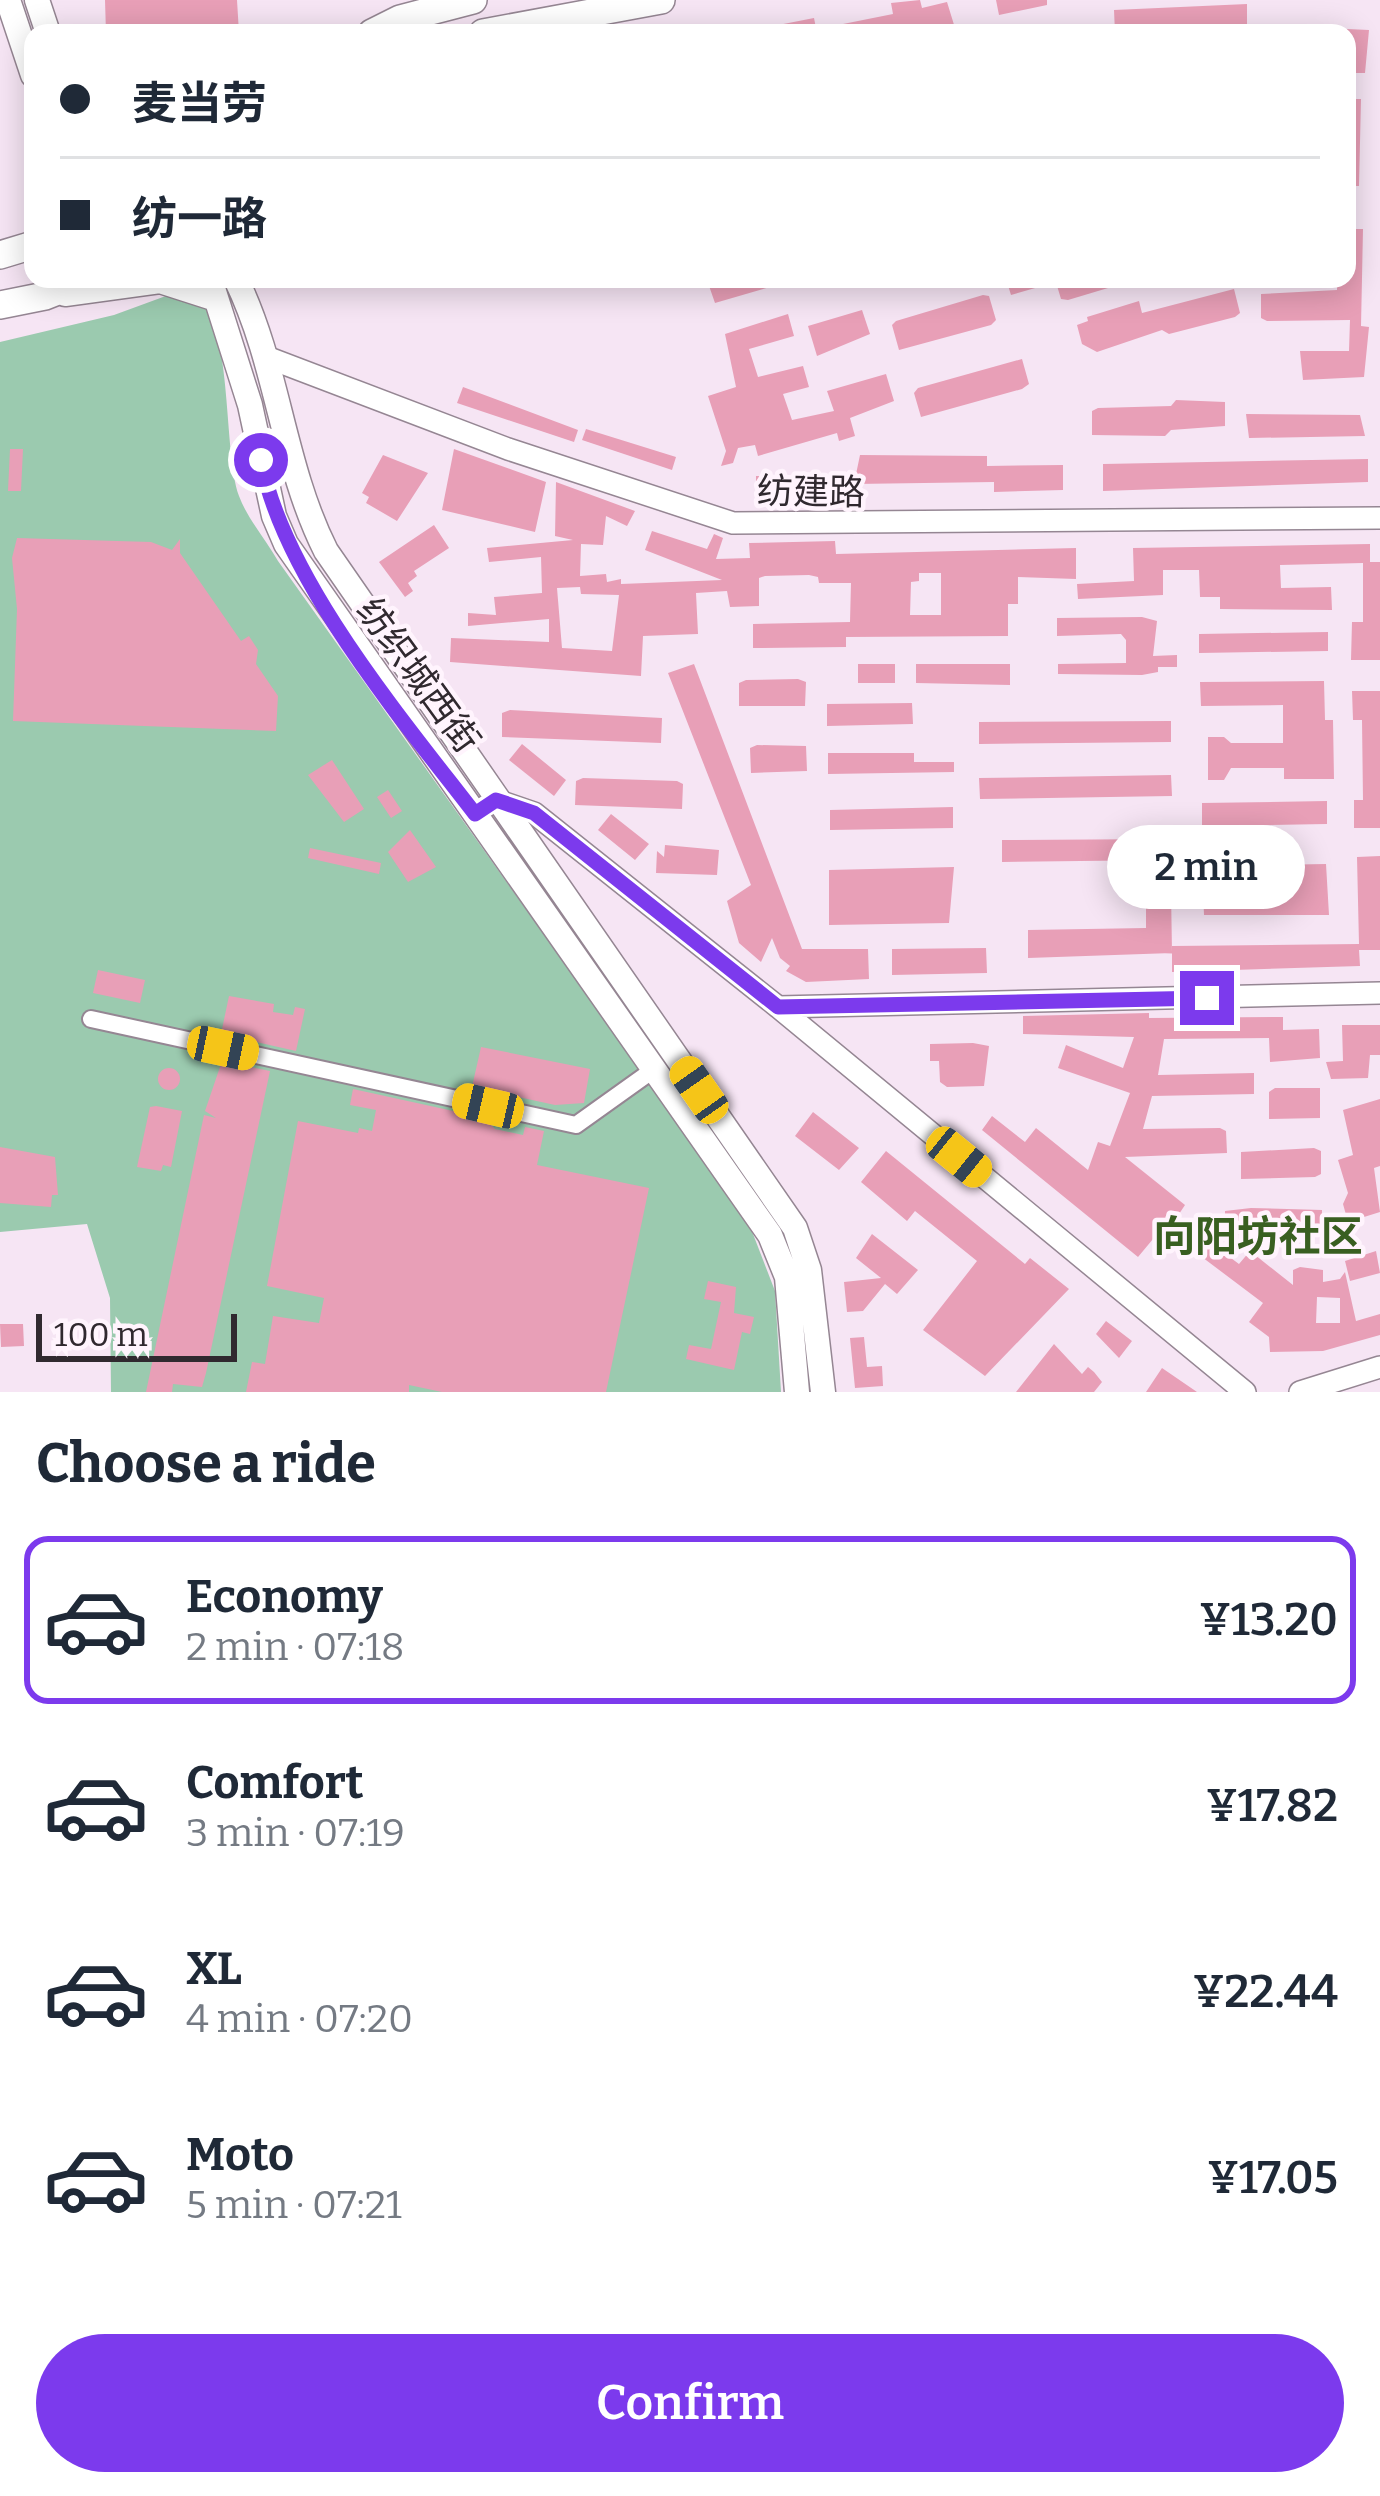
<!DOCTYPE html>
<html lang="en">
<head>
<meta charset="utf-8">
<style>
  :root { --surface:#fff; --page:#f6f6f7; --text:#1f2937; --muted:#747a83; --line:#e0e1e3; --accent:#7c3aed }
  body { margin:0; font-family:Bitter,"Noto Sans SC",serif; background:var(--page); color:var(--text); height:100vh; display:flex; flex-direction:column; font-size:45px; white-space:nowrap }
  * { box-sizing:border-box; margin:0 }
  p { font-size:39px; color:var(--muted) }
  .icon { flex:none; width:66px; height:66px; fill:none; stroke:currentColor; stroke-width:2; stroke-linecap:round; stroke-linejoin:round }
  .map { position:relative; height:1392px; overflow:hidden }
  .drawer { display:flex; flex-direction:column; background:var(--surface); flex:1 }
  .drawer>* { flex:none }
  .top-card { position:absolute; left:24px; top:24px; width:1332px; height:264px; border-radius:24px; box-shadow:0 6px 30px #0003; display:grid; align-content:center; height:264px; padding:0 36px; background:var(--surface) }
  .scale { position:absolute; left:36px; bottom:30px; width:201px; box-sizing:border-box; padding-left:12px; border:6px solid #30292f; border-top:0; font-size:33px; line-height:42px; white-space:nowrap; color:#30292f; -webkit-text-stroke:9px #fff4fd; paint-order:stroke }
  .end { position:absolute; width:54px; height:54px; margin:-27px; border:15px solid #7c3aed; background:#fff; box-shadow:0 0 0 6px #fff }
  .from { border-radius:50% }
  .bubble { position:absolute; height:84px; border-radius:42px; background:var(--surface); box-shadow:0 6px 30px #0003; font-size:39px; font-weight:600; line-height:84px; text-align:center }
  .car { position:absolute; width:36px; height:72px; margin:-36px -18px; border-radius:15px; box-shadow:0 0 9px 3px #0007; background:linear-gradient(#f5c518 24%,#345 0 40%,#f5c518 0 76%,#345 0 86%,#f5c518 0) }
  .top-card b { display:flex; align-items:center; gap:42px; height:114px; font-size:45px }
  .top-card b+b { border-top:3px solid var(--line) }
  .top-card i { width:30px; height:30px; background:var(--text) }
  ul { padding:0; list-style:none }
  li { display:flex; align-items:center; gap:36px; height:168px; margin:0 24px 18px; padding:0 12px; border:6px solid transparent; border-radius:24px }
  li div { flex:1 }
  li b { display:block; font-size:45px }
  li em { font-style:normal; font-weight:600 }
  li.active { border-color:var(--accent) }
  li>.icon { width:108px; height:108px; stroke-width:1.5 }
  h2 { padding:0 36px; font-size:54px; line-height:144px }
  .button { display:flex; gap:24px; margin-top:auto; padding:24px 36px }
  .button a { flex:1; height:138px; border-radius:72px; background:var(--accent); color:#fff; font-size:48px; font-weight:600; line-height:138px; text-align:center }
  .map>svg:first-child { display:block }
  .green { fill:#9bcaaf }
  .building { fill:#e89fb7; fill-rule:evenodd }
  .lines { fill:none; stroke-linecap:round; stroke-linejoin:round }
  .minor-casing { stroke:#958693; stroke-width:20 }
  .tertiary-casing { stroke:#958693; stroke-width:24 }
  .secondary-casing { stroke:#958693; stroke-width:27 }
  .primary-casing { stroke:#958693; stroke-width:30 }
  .minor { stroke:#fff; stroke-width:16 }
  .tertiary { stroke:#fff; stroke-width:21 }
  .secondary { stroke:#fff; stroke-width:24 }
  .primary { stroke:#fff; stroke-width:27 }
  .route { stroke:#7c3aed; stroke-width:15 }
  .labels { text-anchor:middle; stroke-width:9; stroke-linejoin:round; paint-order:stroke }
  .street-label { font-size:36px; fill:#30292f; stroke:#fff4fd }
  .quarter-label { font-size:42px; font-weight:bold; fill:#395f21; stroke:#fff4fd }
</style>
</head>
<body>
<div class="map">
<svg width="1380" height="1392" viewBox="0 0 1380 1392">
  <rect width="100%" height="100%" fill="#f6e5f4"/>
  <path class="green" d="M 174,293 C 181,295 194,297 200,302 C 233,330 223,451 239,496 C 247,518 266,540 278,561 L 748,1221 L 775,1291 L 781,1392 L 111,1392 L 110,1298 L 87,1224 L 0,1232 L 0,342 L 114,315 Z"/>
  <path class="building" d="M 105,0 L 237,0 L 239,33 L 106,33 Z
    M 920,0 L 922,8 L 947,2 L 955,28 L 937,33 L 823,33 L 823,28 L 893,14 L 891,3 Z
    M 996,0 L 1047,0 L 1047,5 L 999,15 Z
    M 1247,4 L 1247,33 L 1115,33 L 1114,10 Z
    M 814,18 L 817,33 L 764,33 L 763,28 Z
    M 1347,29 L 1369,30 L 1365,73 L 1350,73 Z
    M 1347,99 L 1361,99 L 1359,186 L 1347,186 Z
    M 1347,229 L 1363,229 L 1361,326 L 1369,327 L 1364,377 L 1303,380 L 1300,351 L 1349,351 L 1350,320 L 1267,321 L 1261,318 L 1261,294 L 1337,290 L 1337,279 L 1347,279 Z
    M 720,279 L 787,279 L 787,282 L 715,303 L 708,283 Z
    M 1006,279 L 1055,279 L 1056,282 L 1011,295 Z
    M 1055,279 L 1128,279 L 1128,282 L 1068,300 L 1061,299 Z
    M 1234,289 L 1240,313 L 1235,317 L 1169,334 L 1162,330 L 1097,352 L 1082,344 L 1077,325 L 1088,321 L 1087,317 L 1139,301 L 1142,313 Z
    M 983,295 L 989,296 L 996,320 L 991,325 L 899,350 L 892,325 L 896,321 Z
    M 862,310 L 870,334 L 817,356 L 808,326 Z
    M 788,314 L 794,336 L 749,349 L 758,377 L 803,366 L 809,387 L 783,394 L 792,420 L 834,411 L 827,391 L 886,374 L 894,401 L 850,418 L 855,436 L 839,441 L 837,433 L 758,456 L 755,445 L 738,448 L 733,463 L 721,466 L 726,451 L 708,396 L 736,387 L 725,334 Z
    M 1022,359 L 1029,384 L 1022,389 L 921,417 L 914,393 L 918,388 Z
    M 463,387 L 578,430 L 574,442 L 457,403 Z
    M 1176,400 L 1225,402 L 1225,426 L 1171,430 L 1165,436 L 1092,435 L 1092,411 L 1098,408 L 1171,406 Z
    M 1246,414 L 1360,415 L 1365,436 L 1249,438 Z
    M 586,429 L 676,457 L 672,470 L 582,440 Z
    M 10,449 L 23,449 L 21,491 L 8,491 Z
    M 454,449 L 546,482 L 535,532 L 442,510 Z
    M 383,455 L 428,473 L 397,521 L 366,503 L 369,497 L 362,493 Z
    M 860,455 L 987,456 L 987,466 L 1063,465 L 1063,490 L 994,492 L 994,482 L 854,484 Z
    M 1368,459 L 1368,482 L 1103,491 L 1103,464 Z
    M 756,476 L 834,476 L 835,489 L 756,491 Z
    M 556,482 L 635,511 L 627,526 L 606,516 L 603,545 L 581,544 L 580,576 L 606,574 L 607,582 L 621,579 L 621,584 L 722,580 L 645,550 L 652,531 L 707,549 L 714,534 L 723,538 L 716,559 L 750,558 L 749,543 L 835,541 L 836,554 L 1076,548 L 1076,579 L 1018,577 L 1018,604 L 1008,604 L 1008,636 L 846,637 L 846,647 L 753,648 L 753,624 L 850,622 L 851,583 L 819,583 L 818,577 L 809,575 L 765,576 L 759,578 L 759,606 L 730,607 L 727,591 L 696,593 L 698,634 L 643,636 L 641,676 L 450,662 L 451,638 L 549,642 L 549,619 L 468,626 L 468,613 L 496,615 L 494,597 L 542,593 L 541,557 L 489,562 L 487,548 L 573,540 L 555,536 ZM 919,573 L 941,573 L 941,615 L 910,615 L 911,582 L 919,581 ZM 580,587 L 581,594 L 619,595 L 612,651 L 562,648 L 557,588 Z
    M 434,525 L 449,548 L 414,571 L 417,576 L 408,583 L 413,591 L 405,597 L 379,562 Z
    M 17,538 L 151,542 L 172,550 L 180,539 L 180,553 L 241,641 L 249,636 L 258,650 L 256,664 L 278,696 L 276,731 L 13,721 L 17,609 L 12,558 Z
    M 1370,544 L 1370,562 L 1380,562 L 1380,660 L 1351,660 L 1352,622 L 1363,622 L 1363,563 L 1280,565 L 1281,588 L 1331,587 L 1332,610 L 1220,609 L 1220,597 L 1200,597 L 1199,570 L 1163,570 L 1163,595 L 1078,599 L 1077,584 L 1134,581 L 1133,548 Z
    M 1142,617 L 1157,621 L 1153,656 L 1177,655 L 1177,667 L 1158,667 L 1158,672 L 1142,675 L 1058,674 L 1058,664 L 1126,663 L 1126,640 L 1121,634 L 1057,636 L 1057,618 Z
    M 1328,632 L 1328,651 L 1199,653 L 1199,634 Z
    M 694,664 L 802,949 L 868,949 L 869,979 L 806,982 L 786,971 L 790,966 L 780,958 L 772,938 L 761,962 L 739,943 L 727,901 L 751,885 L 668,673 Z
    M 858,664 L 895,664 L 895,683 L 858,683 Z
    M 916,664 L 1010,664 L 1010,685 L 916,683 Z
    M 798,679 L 806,682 L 805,706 L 739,706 L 739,683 L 746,680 Z
    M 1324,681 L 1325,720 L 1333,720 L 1334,779 L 1284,779 L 1284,768 L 1231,768 L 1224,780 L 1208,780 L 1208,737 L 1224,737 L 1231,743 L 1283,743 L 1283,705 L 1201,706 L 1200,682 Z
    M 1352,691 L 1380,691 L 1380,828 L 1354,828 L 1354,800 L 1363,800 L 1362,720 L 1353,720 Z
    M 912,703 L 913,724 L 827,726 L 827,704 Z
    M 510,710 L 662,718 L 661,743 L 502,737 L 502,713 Z
    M 1171,721 L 1171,742 L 979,744 L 979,722 Z
    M 522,744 L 566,780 L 554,796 L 509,760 Z
    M 757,745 L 806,746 L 807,771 L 751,773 L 750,748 Z
    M 828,753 L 914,753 L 914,762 L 954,762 L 954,772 L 828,774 Z
    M 332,760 L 364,809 L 344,822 L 308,775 Z
    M 1171,775 L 1172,796 L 980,799 L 979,778 Z
    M 583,778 L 677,781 L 683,784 L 682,809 L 575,805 L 576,781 Z
    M 388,790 L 402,811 L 391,818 L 377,797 Z
    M 1327,801 L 1327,824 L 1202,826 L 1202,803 Z
    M 953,807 L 953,828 L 830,830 L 830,810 Z
    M 611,814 L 649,844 L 635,860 L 598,830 Z
    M 410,830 L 436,867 L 408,882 L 388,852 Z
    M 1167,839 L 1167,860 L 1002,862 L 1002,840 Z
    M 665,845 L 719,850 L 717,875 L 656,873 L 657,851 L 664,857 Z
    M 310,848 L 381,863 L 379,874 L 308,858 Z
    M 1380,856 L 1380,950 L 1359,950 L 1360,966 L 1172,972 L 1172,946 L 1359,944 L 1357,857 Z
    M 1326,864 L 1329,915 L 1204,915 L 1202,866 Z
    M 954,867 L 949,923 L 829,925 L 829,870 Z
    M 1146,890 L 1171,890 L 1172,953 L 1028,958 L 1028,930 L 1146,928 Z
    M 986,948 L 987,973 L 892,975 L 892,949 Z
    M 98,970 L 145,980 L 140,1003 L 93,993 Z
    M 229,996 L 274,1004 L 273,1012 L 293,1015 L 295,1007 L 305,1009 L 296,1051 L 221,1034 Z
    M 1149,1013 L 1149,1018 L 1283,1017 L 1283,1030 L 1319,1029 L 1320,1058 L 1270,1062 L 1269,1038 L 1164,1039 L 1158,1075 L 1254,1073 L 1254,1094 L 1152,1096 L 1143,1129 L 1220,1128 L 1226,1131 L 1227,1153 L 1125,1157 L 1185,1205 L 1159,1244 L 1153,1239 L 1138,1257 L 982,1130 L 992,1116 L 1025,1142 L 1036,1128 L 1088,1170 L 1098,1142 L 1110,1146 L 1130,1093 L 1058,1068 L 1066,1045 L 1123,1068 L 1134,1037 L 1023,1034 L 1023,1016 Z
    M 1342,1025 L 1380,1025 L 1380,1055 L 1370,1055 L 1368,1078 L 1331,1079 L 1326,1062 L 1343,1061 Z
    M 973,1043 L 989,1046 L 984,1086 L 947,1087 L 940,1082 L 939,1061 L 930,1061 L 930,1044 Z
    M 481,1047 L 590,1069 L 584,1103 L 555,1105 L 472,1087 Z
    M 222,1061 L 270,1071 L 206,1373 L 202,1387 L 173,1384 L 172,1392 L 146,1392 L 204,1115 L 216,1118 L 205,1111 Z
    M158 1079a11 11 0 1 1 22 0a11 11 0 1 1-22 0Z
    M 1275,1088 L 1320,1088 L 1320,1118 L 1269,1119 L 1269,1092 Z
    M 353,1089 L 485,1118 L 495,1129 L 523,1135 L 525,1127 L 544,1131 L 537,1165 L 649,1188 L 606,1392 L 442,1392 L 409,1385 L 409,1392 L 246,1392 L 252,1362 L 265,1364 L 273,1316 L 319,1323 L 324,1298 L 267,1286 L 298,1121 L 358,1133 L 359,1128 L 372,1131 L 376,1110 L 350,1105 Z
    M 1380,1099 L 1380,1166 L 1374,1168 L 1380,1212 L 1348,1222 L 1343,1204 L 1348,1193 L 1338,1160 L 1353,1155 L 1343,1110 Z
    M 156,1106 L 182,1111 L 171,1167 L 163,1165 L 161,1171 L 137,1167 L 150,1107 Z
    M 813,1112 L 859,1148 L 839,1170 L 795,1136 Z
    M 0,1147 L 55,1157 L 58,1195 L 52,1195 L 51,1207 L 0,1203 Z
    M 1314,1148 L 1321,1151 L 1321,1174 L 1315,1177 L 1241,1179 L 1241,1152 Z
    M 886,1151 L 1025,1264 L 1030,1258 L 1069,1289 L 985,1376 L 923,1330 L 977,1261 L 915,1211 L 907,1221 L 861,1182 Z
    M 1251,1208 L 1322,1210 L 1322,1233 L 1225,1235 L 1225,1211 Z
    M 872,1234 L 918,1270 L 897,1294 L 885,1284 L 863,1311 L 847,1312 L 844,1282 L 881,1278 L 856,1258 Z
    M 1200,1235 L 1239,1264 L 1250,1251 L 1293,1285 L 1293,1270 L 1300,1267 L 1323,1270 L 1323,1282 L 1340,1279 L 1345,1272 L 1356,1321 L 1380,1314 L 1380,1335 L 1323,1351 L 1270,1352 L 1269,1337 L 1249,1322 L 1263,1303 L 1190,1248 ZM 1317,1297 L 1340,1298 L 1340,1323 L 1316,1323 Z
    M 1376,1251 L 1380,1273 L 1350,1281 L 1345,1261 Z
    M 708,1281 L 736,1287 L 734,1313 L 754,1317 L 750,1334 L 742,1332 L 734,1370 L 686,1359 L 689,1345 L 711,1349 L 721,1302 L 704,1299 Z
    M 1106,1321 L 1132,1341 L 1119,1358 L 1096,1334 Z
    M 0,1324 L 23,1324 L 24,1346 L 1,1347 Z
    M 864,1337 L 867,1367 L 882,1366 L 883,1386 L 855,1388 L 850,1338 Z
    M 1054,1344 L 1082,1374 L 1088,1367 L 1094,1372 L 1102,1382 L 1094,1392 L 1016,1392 Z
    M 1162,1368 L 1197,1392 L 1146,1392 Z"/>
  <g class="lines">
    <defs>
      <path id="minor" d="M 91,1019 L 576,1125 L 653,1070"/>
      <path id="tertiary" d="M 269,358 L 508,449 L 733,523 L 1380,518
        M 475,813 L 496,800 L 534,813 L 778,1007 L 1380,993
        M 778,1007 L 1245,1392
        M 1300,1392 L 1380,1367"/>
      <path id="secondary" d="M 8,0 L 33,75
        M 37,0 L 48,33
        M 210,279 L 250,405 L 274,516 L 286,544 L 770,1235 L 787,1277 L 797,1392
        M 236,279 C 279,367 282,464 326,551 L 795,1228 L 809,1270 L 823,1392
        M 65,294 L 160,281 L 216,299"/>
      <path id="primary" d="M 372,33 L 400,19 L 473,0
        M 483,33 L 661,0
        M 0,255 L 33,245
        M 0,305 L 45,296 L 88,279"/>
    </defs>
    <use href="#minor" class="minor-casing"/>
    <use href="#tertiary" class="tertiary-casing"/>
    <use href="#secondary" class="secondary-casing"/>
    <use href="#primary" class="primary-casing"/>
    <use href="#minor" class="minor"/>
    <use href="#tertiary" class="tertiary"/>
    <use href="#secondary" class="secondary"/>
    <use href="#primary" class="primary"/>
  </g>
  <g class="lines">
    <path class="route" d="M 261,460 C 283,578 401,718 475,814 L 496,800 L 534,813 L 778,1007 L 1207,998"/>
  </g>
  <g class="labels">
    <g class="street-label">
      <text transform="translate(811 491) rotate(1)" y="13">纺建路</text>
      <text transform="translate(419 675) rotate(54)" y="13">纺织城西街</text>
    </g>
    <g class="quarter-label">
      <text x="1258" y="1251">向阳坊社区</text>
    </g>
  </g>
</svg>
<div class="scale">100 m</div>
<i class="end from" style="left:261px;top:460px"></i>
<i class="end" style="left:1207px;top:998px"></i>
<div class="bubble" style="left:1107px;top:825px;width:198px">2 min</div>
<i class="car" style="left:223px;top:1048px;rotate:102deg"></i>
<i class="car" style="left:699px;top:1090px;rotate:325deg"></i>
<i class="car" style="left:488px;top:1106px;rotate:283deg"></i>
<i class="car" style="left:959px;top:1157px;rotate:129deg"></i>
<div class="top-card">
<b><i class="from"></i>麦当劳</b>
<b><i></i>纺一路</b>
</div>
</div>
<section class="drawer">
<h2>Choose a ride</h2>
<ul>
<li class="active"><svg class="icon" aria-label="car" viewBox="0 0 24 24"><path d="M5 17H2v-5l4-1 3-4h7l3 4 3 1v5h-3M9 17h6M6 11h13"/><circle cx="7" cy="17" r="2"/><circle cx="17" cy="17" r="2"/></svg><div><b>Economy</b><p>2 min · 07:18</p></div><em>¥13.20</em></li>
<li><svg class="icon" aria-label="car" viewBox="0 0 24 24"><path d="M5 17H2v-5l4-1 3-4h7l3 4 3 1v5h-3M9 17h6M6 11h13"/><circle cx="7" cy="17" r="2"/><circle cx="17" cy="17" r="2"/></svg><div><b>Comfort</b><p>3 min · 07:19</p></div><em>¥17.82</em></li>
<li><svg class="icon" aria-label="car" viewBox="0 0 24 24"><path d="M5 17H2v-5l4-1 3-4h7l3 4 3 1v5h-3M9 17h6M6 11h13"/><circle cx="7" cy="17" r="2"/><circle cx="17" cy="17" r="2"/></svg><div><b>XL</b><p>4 min · 07:20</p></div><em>¥22.44</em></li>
<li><svg class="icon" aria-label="car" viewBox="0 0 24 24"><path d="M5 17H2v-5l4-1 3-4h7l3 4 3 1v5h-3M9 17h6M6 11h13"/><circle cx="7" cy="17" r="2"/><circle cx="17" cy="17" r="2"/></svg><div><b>Moto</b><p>5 min · 07:21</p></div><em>¥17.05</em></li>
</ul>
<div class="button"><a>Confirm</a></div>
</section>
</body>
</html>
